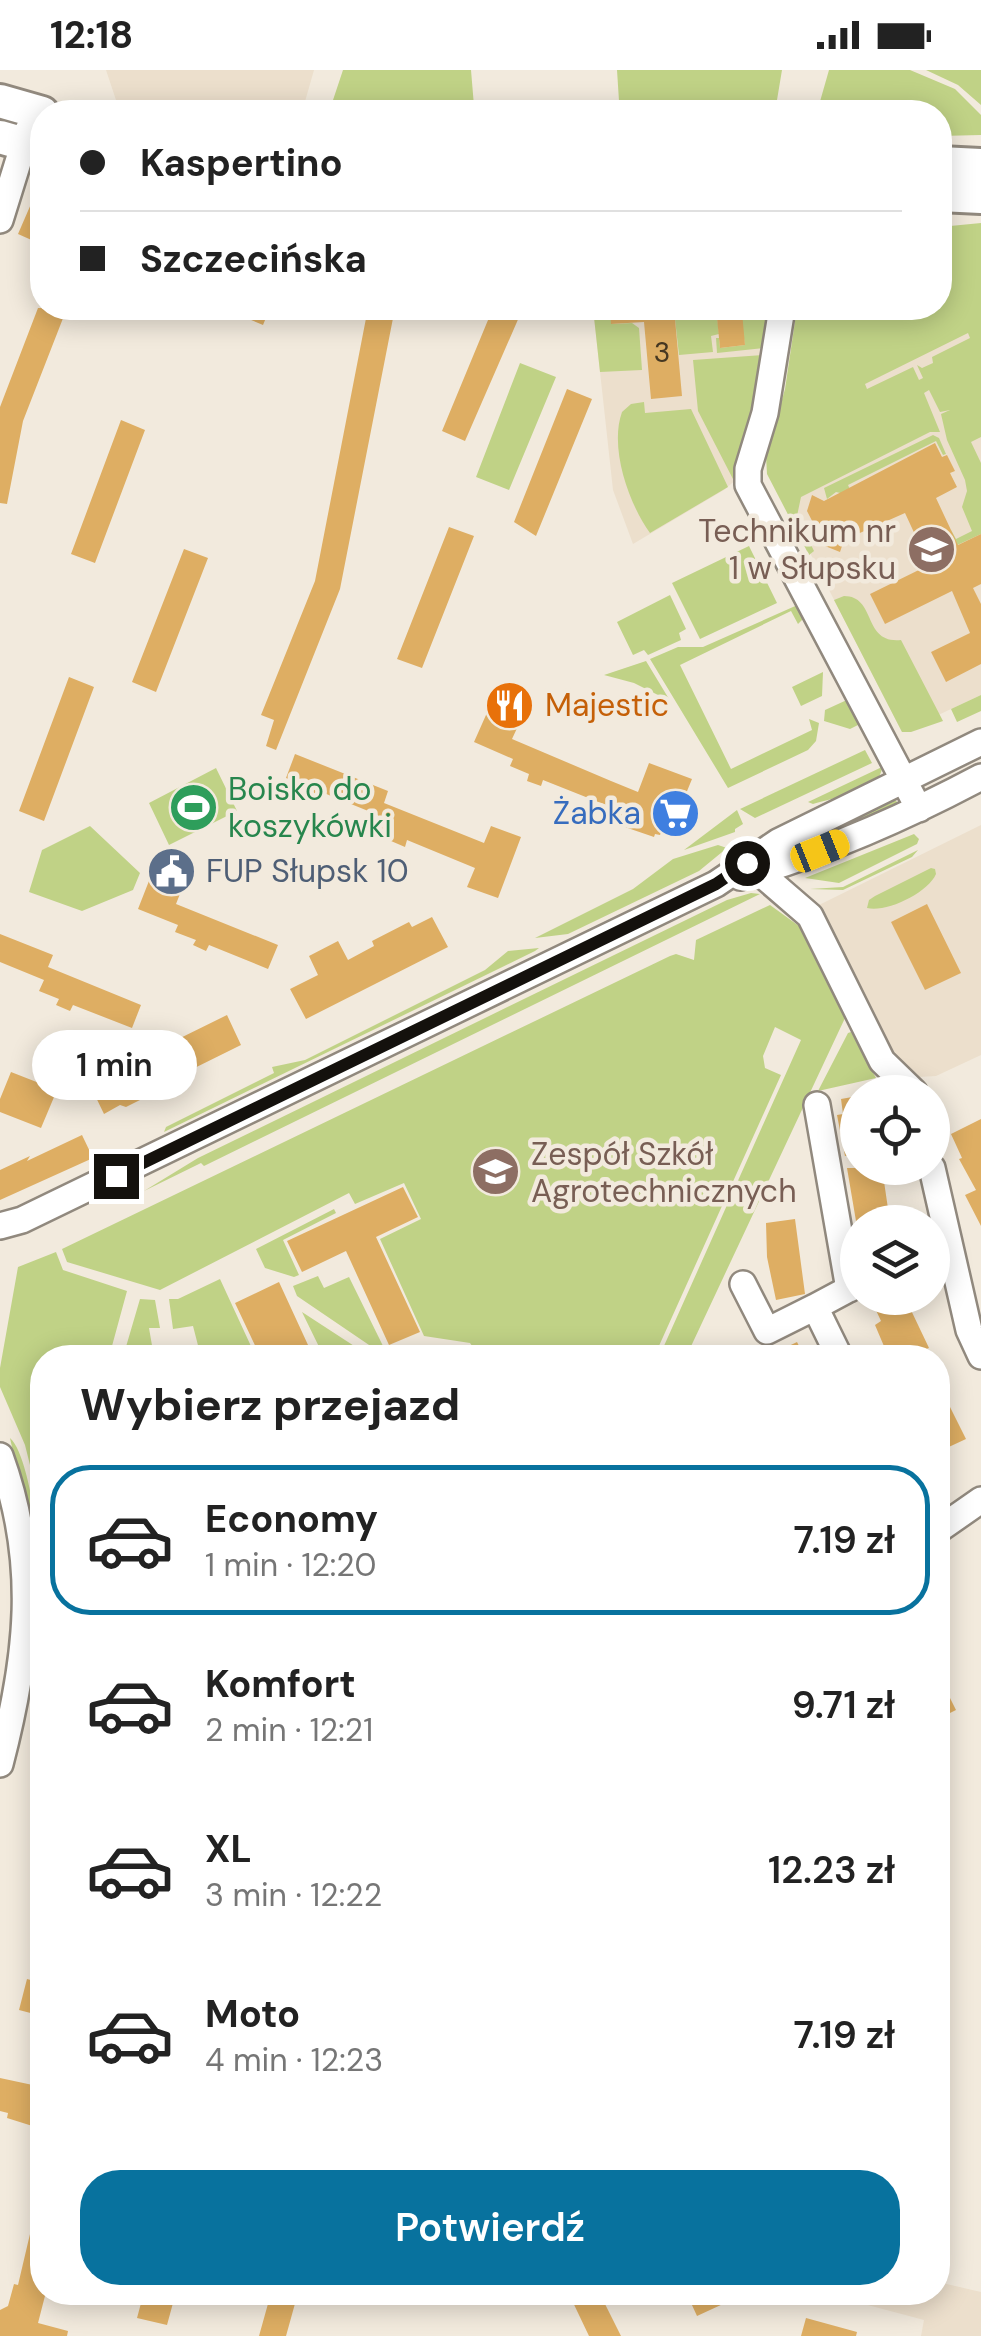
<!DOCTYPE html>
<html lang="pl">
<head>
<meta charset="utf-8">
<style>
  :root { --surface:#fff; --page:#f2f2f2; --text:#222; --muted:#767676; --line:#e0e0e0; --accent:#08729e }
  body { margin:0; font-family:"DM Sans",sans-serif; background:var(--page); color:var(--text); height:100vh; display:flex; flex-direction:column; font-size:38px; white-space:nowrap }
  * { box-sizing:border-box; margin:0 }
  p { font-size:32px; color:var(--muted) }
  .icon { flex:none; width:55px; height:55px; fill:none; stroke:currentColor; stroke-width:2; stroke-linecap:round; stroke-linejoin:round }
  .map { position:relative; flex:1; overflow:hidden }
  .sheet { position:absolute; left:30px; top:1275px; width:920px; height:960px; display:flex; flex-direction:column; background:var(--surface); border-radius:40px; box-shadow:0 5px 25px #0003 }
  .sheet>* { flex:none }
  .guide { position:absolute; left:30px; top:30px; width:922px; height:220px; border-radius:40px; box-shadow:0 5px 25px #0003; display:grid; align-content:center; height:220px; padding:0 50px; background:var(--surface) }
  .buttons { position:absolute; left:840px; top:1005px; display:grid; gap:20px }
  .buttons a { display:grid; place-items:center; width:110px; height:110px; border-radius:50%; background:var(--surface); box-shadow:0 5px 25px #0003; font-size:50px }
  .end { position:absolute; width:45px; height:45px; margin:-22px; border:12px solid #14110d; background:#fff; box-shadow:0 0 0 5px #fff }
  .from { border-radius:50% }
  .bubble { position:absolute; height:70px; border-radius:35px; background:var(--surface); box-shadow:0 5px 25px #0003; font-size:32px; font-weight:600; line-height:70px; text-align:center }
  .car { position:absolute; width:30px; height:60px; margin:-30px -15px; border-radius:12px; box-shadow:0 0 8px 2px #0007; background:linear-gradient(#f5c518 24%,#345 0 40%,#f5c518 0 76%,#345 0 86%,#f5c518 0) }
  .guide b { display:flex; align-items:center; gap:35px; height:95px; font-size:38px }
  .guide b+b { border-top:2px solid var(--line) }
  .guide i { width:25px; height:25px; background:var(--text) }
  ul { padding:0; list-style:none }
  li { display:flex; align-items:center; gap:30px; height:150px; margin:0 20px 15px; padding:0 30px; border:5px solid transparent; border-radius:40px }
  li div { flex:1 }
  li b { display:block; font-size:38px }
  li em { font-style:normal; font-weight:600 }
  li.on { border-color:var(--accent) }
  li>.icon { width:90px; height:90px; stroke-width:1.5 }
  h2 { padding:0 50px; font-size:45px; line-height:120px }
  .cta { display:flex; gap:20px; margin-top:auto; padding:20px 50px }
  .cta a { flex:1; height:115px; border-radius:40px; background:var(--accent); color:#fff; font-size:40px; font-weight:600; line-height:115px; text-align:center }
  .status { display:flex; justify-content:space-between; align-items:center; height:70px; padding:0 50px; background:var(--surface); direction:ltr }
  .status svg { height:28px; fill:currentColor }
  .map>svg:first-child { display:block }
  .built { fill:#ecdfcc }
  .green { fill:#c0d286; fill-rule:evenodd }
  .building { fill:#deae63 }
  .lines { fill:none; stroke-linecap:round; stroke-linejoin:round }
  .minor-casing { stroke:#91897e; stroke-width:30 }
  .major-casing { stroke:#91897e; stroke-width:38 }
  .minor { stroke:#fff; stroke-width:25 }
  .major { stroke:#fff; stroke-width:32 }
  .route { stroke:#14110d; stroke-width:12 }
  .labels { text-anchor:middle; stroke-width:9; stroke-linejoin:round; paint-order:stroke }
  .number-label { font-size:28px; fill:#463822 }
  .education-label { font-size:32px; fill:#785e54; stroke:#f2eadd; text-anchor:end }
  .food-label { font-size:32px; fill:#c56008; stroke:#f2eadd; text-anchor:start }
  .leisure-label { font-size:32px; fill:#27864d; stroke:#f2eadd; text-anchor:start }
  .shop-label { font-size:32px; fill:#366cbe; stroke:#f2eadd; text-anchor:end }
  .service-label { font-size:32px; fill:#4e5e75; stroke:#f2eadd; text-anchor:start }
</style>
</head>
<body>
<div class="status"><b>12:18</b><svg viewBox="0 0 49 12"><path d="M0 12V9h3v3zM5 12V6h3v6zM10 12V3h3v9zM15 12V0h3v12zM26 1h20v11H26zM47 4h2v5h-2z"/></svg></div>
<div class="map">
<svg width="981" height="2266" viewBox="0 0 981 2266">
  <rect width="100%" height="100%" fill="#f2eadd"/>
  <path class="built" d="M 106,0 L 314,0 L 302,42 L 149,42 L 117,33 Z
    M 981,158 L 981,625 L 902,662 L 790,444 L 805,238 L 940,238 Z
    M 593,238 L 763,238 L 763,287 L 738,408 L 724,420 L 633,474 L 613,420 Z
    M 981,755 L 981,985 L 936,1006 L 918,1007 L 902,1003 L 819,835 Z
    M 938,2212 L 981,2222 L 981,2266 L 921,2266 L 924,2250 L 830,2225 L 938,2222 Z"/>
  <path class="green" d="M 343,0 L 471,0 L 474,36 L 584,34 L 584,42 L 329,42 Z
    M 617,0 L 782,0 L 775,42 L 609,42 L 608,32 L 619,31 Z
    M 829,0 L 910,0 L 955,19 L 981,45 L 981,65 L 940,66 L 940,42 L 817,42 Z
    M 926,0 L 981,0 L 981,35 L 958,15 Z
    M 981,153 L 981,367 L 971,372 L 981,393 L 981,464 L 953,477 L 951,460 L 956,469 L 972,461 L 962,437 L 967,421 L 965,410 L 947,370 L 941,344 L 950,340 L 940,342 L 929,320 L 924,323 L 940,362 L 930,362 L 801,427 L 797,446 L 814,481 L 809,485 L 767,404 L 766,386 L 785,319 L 797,238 L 847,238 L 853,249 L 858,247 L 853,238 L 940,238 L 940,157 ZM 968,263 L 970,268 L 932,287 L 933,293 L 922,298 L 917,295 L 923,308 L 919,310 L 913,297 L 867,319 L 865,314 Z
    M 593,238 L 610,238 L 612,254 L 632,253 L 639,258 L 642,300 L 600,302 Z
    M 739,238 L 771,238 L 765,278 L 717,283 L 716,268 L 719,268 L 720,278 L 745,275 Z
    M 717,246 L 719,264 L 711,266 L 713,282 L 679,285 L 675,249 Z
    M 763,285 L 738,408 L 734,411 L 698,341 L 693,290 Z
    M 520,293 L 556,307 L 509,420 L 476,407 Z
    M 644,332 L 645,343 L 691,339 L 728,417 L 650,463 C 629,434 609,378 622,342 L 631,334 Z
    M 933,365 L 939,368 L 946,384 L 943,385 L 936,371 L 848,415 L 853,426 L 836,422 L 827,429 L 824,418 Z
    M 749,476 L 777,533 L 700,569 L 672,513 Z
    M 670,525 L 686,559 L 679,563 L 681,570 L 648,585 L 644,580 L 633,585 L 617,552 Z
    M 844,526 C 877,526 862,574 901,570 L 943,651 L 911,662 L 902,662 L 834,530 Z
    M 802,533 L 806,546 L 798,554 L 791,541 L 680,595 L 731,699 L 812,660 L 809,649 L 819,653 L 816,671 L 808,680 L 728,718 L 650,589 L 678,577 L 703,577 Z
    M 646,591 L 669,629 L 670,631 L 634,613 L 604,605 Z
    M 823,602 L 822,626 L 801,636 L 792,617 Z
    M 981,625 L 981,641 L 957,652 L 951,639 Z
    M 849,629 L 862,653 L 850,659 L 824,651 L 825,640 Z
    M 865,680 L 872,693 L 755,748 L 740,739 Z
    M 882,697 C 881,722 834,727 813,734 L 808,732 Z
    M 216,698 L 237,741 L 169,775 L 149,733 Z
    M 889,731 L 896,731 L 901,735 L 762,793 Z
    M 737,740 L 743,754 L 735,759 L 735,762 L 684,780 Z
    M 90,756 L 140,803 L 133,820 L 82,841 L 29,822 L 42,780 Z
    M 914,764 L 919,769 L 917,774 L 839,813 L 805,808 Z
    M 718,775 L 727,778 L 699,801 L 568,864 L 535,868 L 633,819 L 673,789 Z
    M 918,780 L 912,787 L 843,820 L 810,819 L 843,817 Z
    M 931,798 L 935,799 L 936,804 C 928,823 886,843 867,838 L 869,830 L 875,826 Z
    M 751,823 L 760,824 L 204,1096 L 201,1093 L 144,1121 L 198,1088 L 727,830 Z
    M 770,835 L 799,856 L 845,948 L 686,1287 L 659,1287 L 801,970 L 775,957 L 763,986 L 765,998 L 781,1005 L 654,1287 L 480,1287 L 470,1273 L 424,1266 L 380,1169 L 421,1149 L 404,1113 L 355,1134 L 349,1123 L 160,1220 L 67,1192 L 62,1179 L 670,886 L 676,884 L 694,890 L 696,870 Z
    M 539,878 L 535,881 L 164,1062 L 166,1057 L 274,1003 L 272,997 L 305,990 L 485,900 L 508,881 Z
    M 851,962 L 876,1008 L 818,1021 L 848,963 Z
    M 334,1139 L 336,1143 L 283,1170 L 299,1205 L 294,1207 L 265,1198 L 256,1179 Z
    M 56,1182 L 63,1200 L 127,1221 L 109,1287 L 42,1288 L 42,1443 L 25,1375 L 0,1317 L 0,1298 L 18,1197 Z
    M 318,1206 L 324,1218 L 349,1207 L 384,1278 L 372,1277 L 297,1226 L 293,1216 Z
    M 220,1209 L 256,1287 L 201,1287 L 193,1256 L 173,1259 L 169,1229 L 178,1229 Z
    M 140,1229 L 155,1230 L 160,1258 L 149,1258 L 154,1287 L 123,1287 Z
    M 302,1242 L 368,1285 L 373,1287 L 324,1287 Z
    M 421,1276 L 469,1285 L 471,1287 L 387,1287 Z
    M 10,1368 C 28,1384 37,1461 41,1487 L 33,1475 Z"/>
  <path class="building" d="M 31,134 L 42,139 L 42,156 L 36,172 L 18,164 Z
    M 38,238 L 67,238 L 23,351 L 7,434 L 0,433 L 0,337 Z
    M 222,238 L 270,238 L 263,255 Z
    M 368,238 L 395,238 L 340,519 L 276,680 L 266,676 L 274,650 L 261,645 L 315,511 Z
    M 493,238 L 523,238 L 465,371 L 442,361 Z
    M 610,238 L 674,238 L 682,326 L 651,329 L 644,252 L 611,254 Z
    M 716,238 L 739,238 L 739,242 L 742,242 L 745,275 L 720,278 Z
    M 567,319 L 592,329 L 536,466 L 514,452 Z
    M 121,350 L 145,360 L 95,493 L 71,484 Z
    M 935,373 L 942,387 L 947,385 L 955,401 L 950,403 L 957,417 L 936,428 L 958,475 L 981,464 L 981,514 L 973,518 L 981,534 L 981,594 L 946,612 L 931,582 L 970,563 L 952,521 L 885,554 L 870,524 L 929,495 L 905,443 L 844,470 L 840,482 L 825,476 L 807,441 L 812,425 L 824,431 Z
    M 449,457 L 474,466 L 422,598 L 397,589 Z
    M 184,479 L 208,488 L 156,622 L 132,612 Z
    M 69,607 L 94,617 L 44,751 L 19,741 Z
    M 494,627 L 525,641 L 512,669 L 611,711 L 638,722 L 649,693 L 692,709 L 676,748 L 668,745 L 660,765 L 655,764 L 654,767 L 616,754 L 621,741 L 543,710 L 541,716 L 527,711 L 529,704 L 510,696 L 513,689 L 474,672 Z
    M 295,684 L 388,721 L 384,733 L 484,773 L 491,756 L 521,767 L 498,828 L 467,817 L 475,798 L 407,770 L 405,777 L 391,771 L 393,765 L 374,757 L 378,745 L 319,721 L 316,727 L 303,721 L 305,715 L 286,708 Z
    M 156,793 L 187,806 L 176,834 L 278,875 L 268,899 L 209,875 L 206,881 L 193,875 L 196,870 L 175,862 L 178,855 L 138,839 Z
    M 927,834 L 961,903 L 925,920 L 891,852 Z
    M 432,847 L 448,877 L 306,949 L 290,919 L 318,905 L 309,886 L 338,871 L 348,890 L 374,876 L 372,871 L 409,852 L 412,857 Z
    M 0,864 L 53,885 L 48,897 L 141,935 L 132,958 L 73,935 L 70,941 L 56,935 L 59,929 L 39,921 L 44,910 L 0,892 Z
    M 227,945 L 241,975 L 146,1022 L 148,1026 L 126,1037 L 120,1035 L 104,1044 L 89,1013 Z
    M 11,1002 L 57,1020 L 41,1058 L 0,1042 L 0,1029 Z
    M 858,1026 L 858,1085 L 845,1086 L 837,1045 L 843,1044 L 841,1029 Z
    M 981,1049 L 981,1156 L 965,1125 L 976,1120 L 959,1089 L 962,1088 L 951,1064 Z
    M 82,1065 L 93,1088 L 0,1130 L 0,1100 L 30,1086 L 27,1091 Z
    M 847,1098 L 882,1098 L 890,1152 L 856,1151 Z
    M 403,1117 L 418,1147 L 376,1167 L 420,1262 L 389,1275 L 346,1181 L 302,1202 L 287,1171 Z
    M 795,1149 L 805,1224 L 776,1230 L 767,1187 L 766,1153 Z
    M 279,1212 L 314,1288 L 261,1288 L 235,1233 Z
    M 891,1228 L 901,1228 L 906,1238 L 909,1236 L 929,1278 L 926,1279 L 930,1288 L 889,1288 L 875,1255 L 881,1251 L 874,1236 Z
    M 797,1272 L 805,1288 L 764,1288 Z
    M 938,1313 L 966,1369 L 938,1382 Z
    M 938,1604 L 956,1640 L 938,1649 Z
    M 27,1909 L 42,1913 L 42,1946 L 19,1940 Z
    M 0,2008 L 42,2017 L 42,2059 L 7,2048 L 8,2043 L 0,2041 Z
    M 38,2130 L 42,2130 L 42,2222 L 46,2222 L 38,2253 L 68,2261 L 67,2266 L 0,2266 L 0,2240 L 8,2236 L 14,2214 L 18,2215 Z
    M 144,2222 L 176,2222 L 167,2255 L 137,2248 Z
    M 568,2222 L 599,2222 L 621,2266 L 589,2266 Z
    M 686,2222 L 717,2222 L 723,2234 L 697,2246 Z
    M 271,2223 L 296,2230 L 286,2266 L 259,2266 Z
    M 806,2248 L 857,2262 L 856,2266 L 801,2266 Z"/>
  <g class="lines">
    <defs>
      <path id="minor" d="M 0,150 L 28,60
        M 782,238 L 765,343 L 748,399 L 748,415 L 919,739
        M 759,802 L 810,846 L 882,991 L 914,1022
        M 740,807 C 824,783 904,748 981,707
        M 817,1035 L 849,1219
        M 932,1098 L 969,1260 L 981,1286
        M 0,1156 L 22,1150 L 716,814 L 778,772 L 981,672
        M 743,1214 L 767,1261 L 815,1237
        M 840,1288 L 815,1237 L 858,1214
        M 0,1386 C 39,1493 28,1587 0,1694
        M 938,1460 L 981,1430"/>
      <path id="major" d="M 0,31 L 42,43
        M 0,67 L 42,79
        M 940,93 L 981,95
        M 940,125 L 981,127"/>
    </defs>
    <use href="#minor" class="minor-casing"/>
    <use href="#major" class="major-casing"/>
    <use href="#minor" class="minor"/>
    <use href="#major" class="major"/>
  </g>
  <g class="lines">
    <path class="route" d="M 116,1106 L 716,814 L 747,793"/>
  </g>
  <defs>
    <symbol id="school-disc" viewBox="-11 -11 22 22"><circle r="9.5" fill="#8d6e63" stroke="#f2eadd"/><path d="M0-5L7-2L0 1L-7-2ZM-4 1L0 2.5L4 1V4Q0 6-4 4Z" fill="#fff"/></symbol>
    <symbol id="restaurant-disc" viewBox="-11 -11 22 22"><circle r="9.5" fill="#e8710a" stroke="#f2eadd"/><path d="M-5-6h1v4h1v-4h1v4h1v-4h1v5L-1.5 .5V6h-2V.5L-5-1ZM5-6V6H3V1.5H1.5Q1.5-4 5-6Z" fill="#fff"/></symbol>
    <symbol id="stadium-disc" viewBox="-11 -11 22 22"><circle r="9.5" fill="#2e9e5b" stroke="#f2eadd"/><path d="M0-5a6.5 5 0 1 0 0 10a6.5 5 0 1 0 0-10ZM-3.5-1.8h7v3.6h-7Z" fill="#fff"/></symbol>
    <symbol id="supermarket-disc" viewBox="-11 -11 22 22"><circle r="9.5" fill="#3f7fe0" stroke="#f2eadd"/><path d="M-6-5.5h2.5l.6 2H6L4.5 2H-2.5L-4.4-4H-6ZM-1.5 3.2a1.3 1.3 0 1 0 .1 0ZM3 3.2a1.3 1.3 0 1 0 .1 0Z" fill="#fff"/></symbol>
    <symbol id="civic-disc" viewBox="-11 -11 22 22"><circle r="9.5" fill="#5c6f8a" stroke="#f2eadd"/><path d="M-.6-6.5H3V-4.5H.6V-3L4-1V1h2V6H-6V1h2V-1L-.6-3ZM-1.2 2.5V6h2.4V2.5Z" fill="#fff"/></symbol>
  </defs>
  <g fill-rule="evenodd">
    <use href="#school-disc" x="904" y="452" width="55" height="55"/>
    <use href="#restaurant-disc" x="482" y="608" width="55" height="55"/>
    <use href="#stadium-disc" x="166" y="710" width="55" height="55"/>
    <use href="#supermarket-disc" x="648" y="716" width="55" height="55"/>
    <use href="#civic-disc" x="144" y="774" width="55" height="55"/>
    <use href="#school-disc" x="468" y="1074" width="55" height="55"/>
  </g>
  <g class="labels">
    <g class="number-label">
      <text x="662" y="292">3</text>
    </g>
    <g class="education-label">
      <text x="896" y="472">Technikum nr<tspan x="896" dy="37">1 w Słupsku</tspan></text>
      <text x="531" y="1095" text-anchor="start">Zespół Szkół<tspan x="531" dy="37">Agrotechnicznych</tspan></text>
    </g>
    <g class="food-label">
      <text x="545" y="646">Majestic</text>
    </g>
    <g class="leisure-label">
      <text x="228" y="730">Boisko do<tspan x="228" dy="37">koszykówki</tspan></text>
    </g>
    <g class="shop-label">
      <text x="641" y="754">Żabka</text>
    </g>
    <g class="service-label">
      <text x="206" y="812">FUP Słupsk 10</text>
    </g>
  </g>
</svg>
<div class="buttons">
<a><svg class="icon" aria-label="locate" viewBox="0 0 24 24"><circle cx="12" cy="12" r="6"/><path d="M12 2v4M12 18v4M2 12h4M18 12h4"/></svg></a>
<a><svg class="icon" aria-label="layers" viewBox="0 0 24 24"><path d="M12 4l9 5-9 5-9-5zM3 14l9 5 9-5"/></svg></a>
</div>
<i class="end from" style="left:747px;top:793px"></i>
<i class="end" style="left:116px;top:1106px"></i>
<div class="bubble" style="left:32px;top:960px;width:165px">1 min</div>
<i class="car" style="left:820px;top:781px;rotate:68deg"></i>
<div class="guide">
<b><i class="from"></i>Kaspertino</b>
<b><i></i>Szczecińska</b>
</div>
<section class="sheet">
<h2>Wybierz przejazd</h2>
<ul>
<li class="on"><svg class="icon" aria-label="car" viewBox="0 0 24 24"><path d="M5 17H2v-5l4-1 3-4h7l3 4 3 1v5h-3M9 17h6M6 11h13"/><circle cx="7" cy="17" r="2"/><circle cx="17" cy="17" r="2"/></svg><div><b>Economy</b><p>1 min · 12:20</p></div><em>7.19 zł</em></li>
<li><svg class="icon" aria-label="car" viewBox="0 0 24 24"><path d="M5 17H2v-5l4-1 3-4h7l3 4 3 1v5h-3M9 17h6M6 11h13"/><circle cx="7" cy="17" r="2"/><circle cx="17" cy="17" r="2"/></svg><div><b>Komfort</b><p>2 min · 12:21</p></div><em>9.71 zł</em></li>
<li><svg class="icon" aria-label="car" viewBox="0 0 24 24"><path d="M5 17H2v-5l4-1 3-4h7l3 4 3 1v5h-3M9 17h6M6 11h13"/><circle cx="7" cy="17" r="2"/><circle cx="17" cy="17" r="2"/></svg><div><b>XL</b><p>3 min · 12:22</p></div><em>12.23 zł</em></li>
<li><svg class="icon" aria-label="car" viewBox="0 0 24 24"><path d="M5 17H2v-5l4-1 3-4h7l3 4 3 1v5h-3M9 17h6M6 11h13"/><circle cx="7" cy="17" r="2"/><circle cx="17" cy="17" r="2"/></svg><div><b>Moto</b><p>4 min · 12:23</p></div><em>7.19 zł</em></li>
</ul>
<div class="cta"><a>Potwierdź</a></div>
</section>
</div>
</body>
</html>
